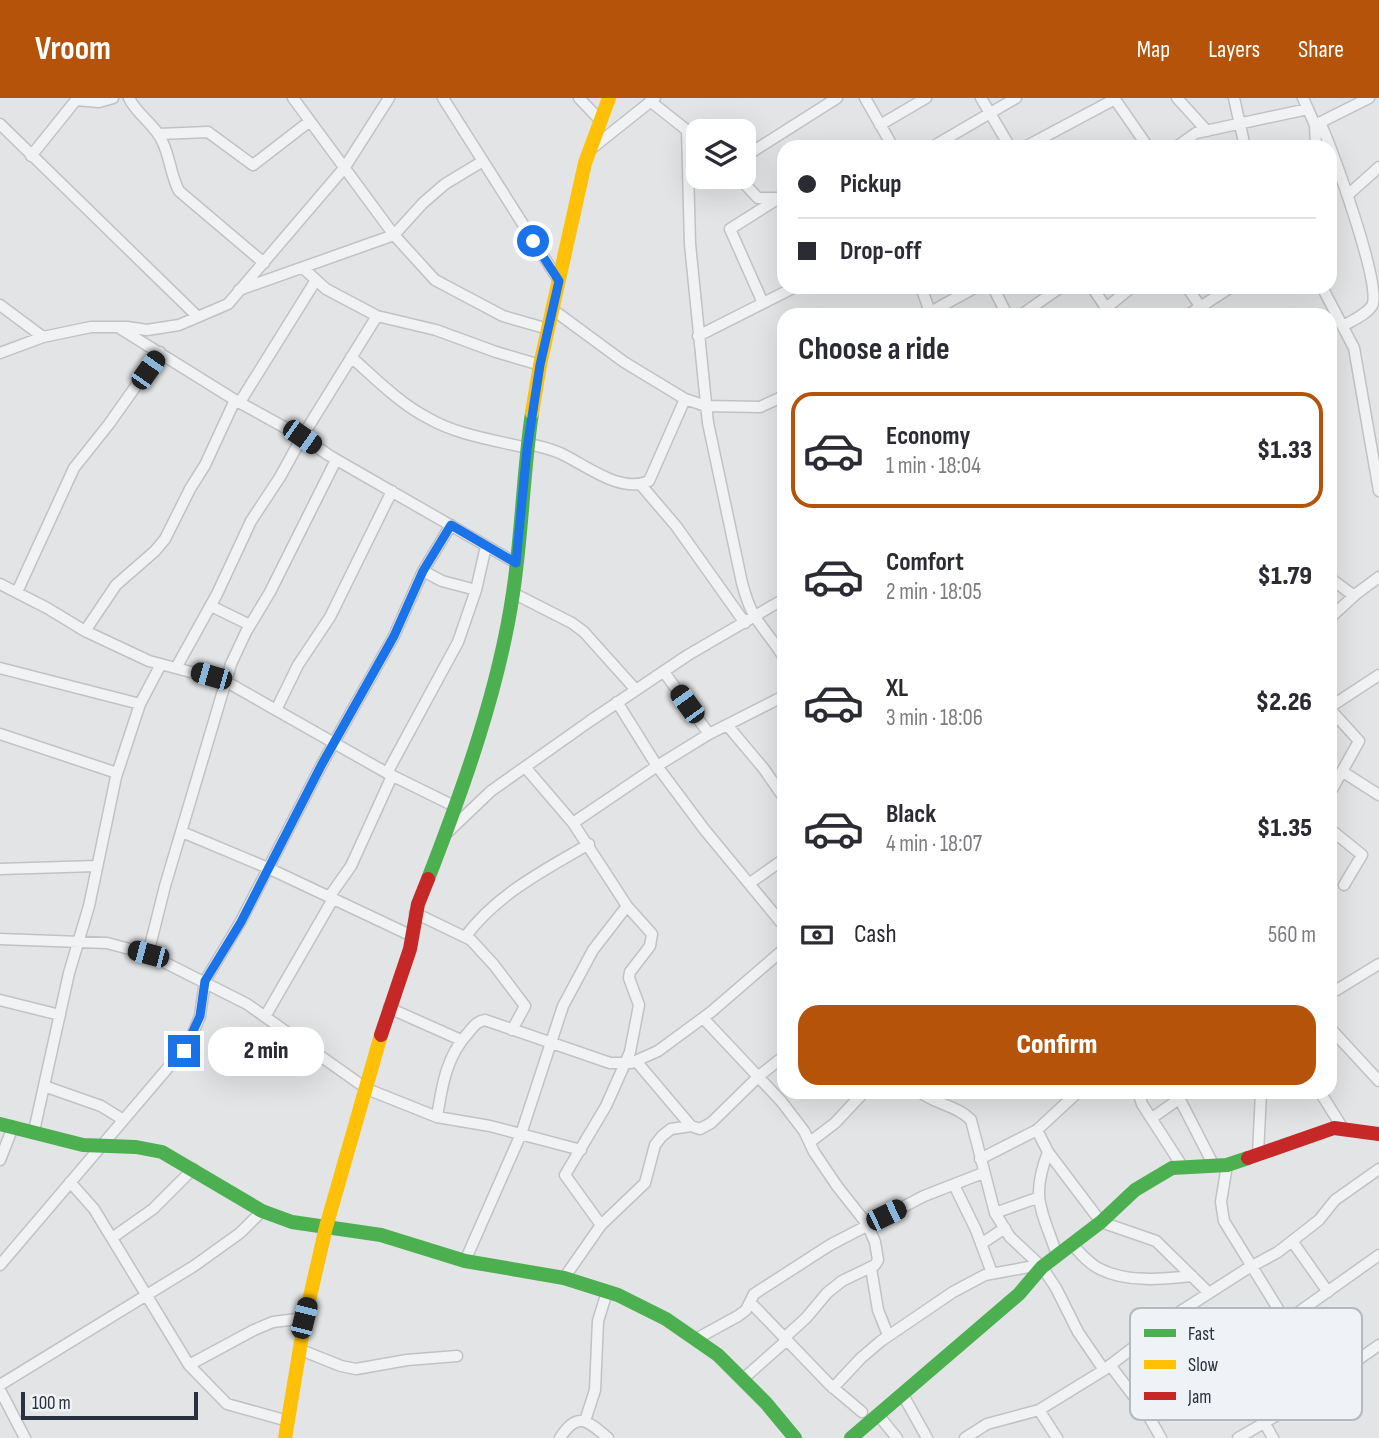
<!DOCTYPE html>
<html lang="en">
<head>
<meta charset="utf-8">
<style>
  :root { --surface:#fff; --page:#f2f2f3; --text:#2b2b33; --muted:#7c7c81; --line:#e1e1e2; --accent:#b45309 }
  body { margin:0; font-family:"Sofia Sans Condensed",sans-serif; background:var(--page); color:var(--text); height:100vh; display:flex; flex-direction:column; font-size:26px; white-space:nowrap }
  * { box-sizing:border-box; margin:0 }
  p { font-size:23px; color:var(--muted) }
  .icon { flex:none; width:38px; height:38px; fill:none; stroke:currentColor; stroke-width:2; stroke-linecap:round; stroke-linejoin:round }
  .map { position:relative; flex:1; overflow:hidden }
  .side { position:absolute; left:777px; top:210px; width:560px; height:791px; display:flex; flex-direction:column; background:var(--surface); border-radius:21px; box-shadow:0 7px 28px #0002 }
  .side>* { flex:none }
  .banner { position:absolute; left:777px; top:42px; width:560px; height:154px; border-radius:21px; box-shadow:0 7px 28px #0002; display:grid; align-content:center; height:154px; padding:0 21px; background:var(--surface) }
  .fabs { position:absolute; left:686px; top:21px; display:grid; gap:14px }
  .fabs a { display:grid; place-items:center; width:70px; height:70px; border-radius:14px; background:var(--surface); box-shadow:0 7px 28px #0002; font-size:35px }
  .scale { position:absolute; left:21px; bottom:18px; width:177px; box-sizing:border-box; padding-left:7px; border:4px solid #2a313e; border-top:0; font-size:19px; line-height:24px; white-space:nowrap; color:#2a313e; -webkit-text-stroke:5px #eff2f6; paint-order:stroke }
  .end { position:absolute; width:32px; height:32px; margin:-16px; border:9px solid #1a73e8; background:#fff; box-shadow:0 0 0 4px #fff }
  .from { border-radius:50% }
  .bubble { position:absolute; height:49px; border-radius:21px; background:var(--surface); box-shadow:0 7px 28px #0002; font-size:23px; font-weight:800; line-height:49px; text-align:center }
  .car { position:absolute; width:21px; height:42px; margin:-21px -10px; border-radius:9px; box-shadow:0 0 5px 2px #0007; background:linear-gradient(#222 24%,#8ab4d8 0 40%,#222 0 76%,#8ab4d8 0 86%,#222 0) }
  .banner b { display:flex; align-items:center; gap:24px; height:66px; font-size:26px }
  .banner b+b { border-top:2px solid var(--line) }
  .banner i { width:18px; height:18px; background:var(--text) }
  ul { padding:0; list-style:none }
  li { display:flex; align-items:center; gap:21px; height:116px; margin:0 14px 10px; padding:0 7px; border:4px solid transparent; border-radius:21px }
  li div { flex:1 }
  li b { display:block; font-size:26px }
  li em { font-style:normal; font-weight:800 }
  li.current { border-color:var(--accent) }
  li>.icon { width:63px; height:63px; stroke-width:1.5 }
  h2 { padding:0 21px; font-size:32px; line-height:84px }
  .pay { display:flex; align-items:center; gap:18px; height:77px; padding:0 21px; font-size:26px }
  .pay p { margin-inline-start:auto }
  .cta { display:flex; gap:14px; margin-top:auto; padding:14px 21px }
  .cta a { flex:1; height:80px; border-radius:21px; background:var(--accent); color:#fff; font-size:28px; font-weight:800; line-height:80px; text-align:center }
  header { display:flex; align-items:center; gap:42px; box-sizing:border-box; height:98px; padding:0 35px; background:var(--accent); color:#fff }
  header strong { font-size:33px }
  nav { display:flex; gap:38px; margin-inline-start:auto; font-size:24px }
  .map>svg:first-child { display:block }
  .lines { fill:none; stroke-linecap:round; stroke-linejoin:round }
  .street-casing { stroke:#c0c2c4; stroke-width:13 }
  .street { stroke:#f1f2f3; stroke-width:10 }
  .fast { stroke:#4caf50; stroke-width:14 }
  .slow { stroke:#ffc107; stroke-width:14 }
  .jam { stroke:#c62828; stroke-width:14 }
  .route { stroke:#1a73e8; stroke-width:9 }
  .key { fill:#eff2f6; stroke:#b4b8bf; stroke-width:2 }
  .key-label { font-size:19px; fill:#2a313e }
</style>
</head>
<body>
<header>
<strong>Vroom</strong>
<nav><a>Map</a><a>Layers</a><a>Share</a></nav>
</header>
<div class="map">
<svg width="1379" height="1340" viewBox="0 0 1379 1340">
  <rect width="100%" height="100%" fill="#e2e4e6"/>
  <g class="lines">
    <defs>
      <path id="street" d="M 129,0 C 137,17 156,27 163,45 C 170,60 171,78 179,93 L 264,165
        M 293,0 L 394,137 L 435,182 L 503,218 L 548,231
        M 443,0 L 559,183
        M 579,0 L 599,21
        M 865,0 L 893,49
        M 981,0 L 1010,49
        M 1114,0 L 1148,49
        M 1177,0 L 1207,33
        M 1234,0 L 1245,49
        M 1303,0 L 1315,27 L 1316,49
        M 650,3 L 698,41
        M 1320,24 C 1333,54 1379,179 1373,206 C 1368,216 1353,222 1343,228
        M 0,26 L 198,219
        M 880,27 L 926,0
        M 1315,27 L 1369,0
        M 687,32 L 690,146 L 708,325 L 742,485 C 745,496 748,507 754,517 C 763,532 775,544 784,560
        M 158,36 L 208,34 L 253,67 L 310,23
        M 932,49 L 1016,0
        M 1025,49 L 1115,1
        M 1176,49 L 1196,35 L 1308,11
        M 591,51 L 655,0
        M 31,58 L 76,2 L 99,4 L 113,0
        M 744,59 L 837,0
        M 738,79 L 758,100 L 778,100
        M 1350,95 L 1379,69
        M 303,170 L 326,191 L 377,218 L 436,232 L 496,254 L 540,267
        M 921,189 L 930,214
        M 993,189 L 1007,217
        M 1092,189 L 1111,217
        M 1187,189 L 1200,208
        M 1322,189 L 1354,250 L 1379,393
        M 239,192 L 394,137 L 423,105 L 445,86 L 483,63
        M 763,205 L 730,131 L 779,100
        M 0,207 L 43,239
        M 1106,210 L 1132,189
        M 552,211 L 624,264 L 685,301 L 706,308 L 760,309 L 784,298
        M 925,217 L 976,189
        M 1021,217 L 1061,189
        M 1188,217 L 1231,189
        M 121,231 L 235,302 L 302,339 L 330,358 L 516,465
        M 698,238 L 795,189
        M 0,255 L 43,239 L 91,229 L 127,229 L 147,232 L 179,227 L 228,206 L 345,69 L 389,0
        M 351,259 C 375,280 399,305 428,320 C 457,337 494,342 527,350
        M 240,304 L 316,182
        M 528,346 C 539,348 550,351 560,355 C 586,367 620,396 649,383 L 685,301
        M 641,387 L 676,428 L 745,525
        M 423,473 L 442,483 L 476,492
        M 1330,480 L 1354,498
        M 0,486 L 47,510 L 85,533 L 149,563 L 225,583 L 387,675 L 456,709
        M 17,494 L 74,370 L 109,326 L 160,254
        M 513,495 L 572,525 L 584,534 L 636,592
        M 211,508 L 250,527
        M 1330,520 L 1356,496 L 1379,479
        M 85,533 L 116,487 L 155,453 L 165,441 L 190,391 L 205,367 L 235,302
        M 0,570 L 140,606
        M 176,570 L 217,496 L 251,423 L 280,379 L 302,339 L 377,218
        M 664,574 L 709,636
        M 617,604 L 657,668 L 704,731 L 784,828
        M 1330,609 L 1379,577
        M 1330,611 L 1359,643 L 1330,695
        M 276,612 L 298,567 L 330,519 L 392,393
        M 727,627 L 764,671 L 784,700
        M 0,636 L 117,675
        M 525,669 L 573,725 L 627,808 L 652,836 L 650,848 L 630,874 L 629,880 L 639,907 L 630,954 L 606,1008 L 565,1077 L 601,1127
        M 1343,674 L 1379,697
        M 387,675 L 458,544 L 476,492 L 486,448
        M 573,725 L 657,668 L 709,636 L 784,598
        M 1330,731 L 1362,757 L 1344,787
        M 182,734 L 268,770 L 412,838
        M 448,734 L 491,693 L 590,623 L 688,557 L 784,501
        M 0,771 L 96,768
        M 750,785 L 784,761
        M 329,799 L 351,768 L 392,678
        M 415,815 L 471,842 L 494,867 L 525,908 L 512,932
        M 465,839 C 497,796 543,773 589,746
        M 0,841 L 107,845 L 148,856 L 247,906 L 367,991 L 437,1019 L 490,1028 L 581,1052
        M 148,856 L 165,788 L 231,566 L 246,534 L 270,494 L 336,362
        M 1330,896 L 1379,866
        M 0,902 L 60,917
        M 389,910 L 461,942
        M 266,917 L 333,801
        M 703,920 L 781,1003 L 804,1033 L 814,1054 L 837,1088 L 867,1126 L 875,1144 L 878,1162 L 875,1167 L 842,1183 L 827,1195 L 806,1220 L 784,1240
        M 1330,930 L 1379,983
        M 636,963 L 691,1028
        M 44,988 L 101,1008 L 122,1021
        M 920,994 C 935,1006 958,1008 971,1022 L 995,1115 L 1010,1139 L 1042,1169 L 1056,1190 L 1078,1234 L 1104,1272
        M 1138,994 L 1142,1006 L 1182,1068
        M 1176,994 L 1214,1068
        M 1320,994 L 1342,1029
        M 437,1019 C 442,988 446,959 468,935 C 473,929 477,923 485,922 L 610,965 L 631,965 L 658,953 L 711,914 L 784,851
        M 1152,1020 L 1179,1001
        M 1037,1032 L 1048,1054 L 1101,1124 L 1156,1143 L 1209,1195
        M 34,1033 L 69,875 L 89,808 L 116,679 L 140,606 L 160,568
        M 810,1044 L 835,1025 L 864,994
        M 1048,1054 C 1030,1101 1042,1112 1057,1157
        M 1258,1056 L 1261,994
        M 980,1061 L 1037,1032 L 1078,994
        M 0,1062 L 13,1029
        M 1227,1067 L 1221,1104 L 1224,1123 L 1323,1284
        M 70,1084 L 94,1111 L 189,1267 L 227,1306 L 288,1323
        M 954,1087 L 976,1132 L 992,1175
        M 995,1115 L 1037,1100
        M 112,1140 L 153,1111 L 193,1071
        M 1292,1143 L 1328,1194
        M 981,1146 L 1005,1130
        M 1072,1146 C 1080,1155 1089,1166 1100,1171 C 1127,1185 1164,1181 1192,1178
        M 465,1163 L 521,1036 L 563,908 L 593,852 L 627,808
        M 0,1167 L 189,945 L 200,918 L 205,883 L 241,823 L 322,666 L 394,538 L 423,473 L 451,427
        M 871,1170 L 878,1212 L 888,1237
        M 564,1180 L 601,1127 L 645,1085 L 655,1047 L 662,1038 L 671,1031 L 691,1028 L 700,1031 L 711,1025 L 759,978 L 784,958
        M 751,1205 L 830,1287 L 862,1314
        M 1300,1213 L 1323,1226 L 1352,1265
        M 696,1241 L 738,1218 L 746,1212 L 754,1196 L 830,1147 L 924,1098 L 983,1075
        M 301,1252 L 341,1268 L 356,1271 L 407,1262 L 457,1258
        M 189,1267 L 254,1232 L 273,1224 L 305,1220
        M 1110,1267 L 1148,1317 L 1161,1340
        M 743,1281 L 787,1242
        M 0,1287 L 194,1168 L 240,1135 L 262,1113
        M 833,1290 L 861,1260 L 881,1243 L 953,1194 L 985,1177 L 1040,1167
        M 0,1292 L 25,1340
        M 903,1297 L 927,1340
        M 1039,1312 L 1057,1340
        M 1277,1317 C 1272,1307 1250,1255 1251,1248 L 1379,1157
        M 879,1318 L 897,1340
        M 585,1323 L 595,1292 L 598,1223 L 607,1194
        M 1264,1324 L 1273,1340
        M 560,1340 C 577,1313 587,1322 608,1340
        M 965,1340 L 987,1326 L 1039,1312 L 1104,1272 L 1178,1215 L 1245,1172 L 1278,1154 L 1319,1122 L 1335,1102 L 1379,1071
        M 1238,1340 L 1286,1312 L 1379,1247"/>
    </defs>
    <use href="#street" class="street-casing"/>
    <use href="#street" class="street"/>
    <path class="fast" d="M 428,781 C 463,691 499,591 513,495 C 522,436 523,375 532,315
      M 0,1026 L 83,1047 L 136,1049 L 162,1054 L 262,1113 L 292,1124 L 381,1137 L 465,1163 L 564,1180 L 618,1197 L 666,1221 L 718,1257 L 766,1305 L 795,1340
      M 851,1340 L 1019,1196 L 1042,1169 L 1101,1124 L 1135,1092 L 1172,1070 L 1227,1067 L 1248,1060"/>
    <path class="slow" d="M 532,315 L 540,267 L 585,65 L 609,0
      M 285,1340 L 305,1220 L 326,1129 L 381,937"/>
    <path class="jam" d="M 381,937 L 410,851 L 418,806 L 428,781
      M 1248,1060 L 1334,1030 L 1379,1036"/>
  </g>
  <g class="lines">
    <path class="route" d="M 184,953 L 200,918 L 205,883 L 241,824 L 322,666 L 394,538 L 423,473 L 451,427 L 516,465 L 527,351 L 540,267 L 559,183 L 533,143"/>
  </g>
  <rect x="1130" y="1210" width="232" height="112" rx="10" class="key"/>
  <rect x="1144" y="1231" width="32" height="8" fill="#4caf50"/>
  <rect x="1144" y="1262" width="32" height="9" fill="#ffc107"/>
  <rect x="1144" y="1294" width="32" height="8" fill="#c62828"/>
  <g class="key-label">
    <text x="1188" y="1242">Fast</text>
    <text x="1188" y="1273">Slow</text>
    <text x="1188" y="1305">Jam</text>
  </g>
</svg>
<div class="fabs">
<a><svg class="icon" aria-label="layers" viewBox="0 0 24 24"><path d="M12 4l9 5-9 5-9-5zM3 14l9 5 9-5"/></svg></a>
</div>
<div class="scale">100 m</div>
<i class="end from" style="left:533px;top:143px"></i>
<i class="end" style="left:184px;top:953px"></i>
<div class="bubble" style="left:208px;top:929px;width:116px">2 min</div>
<i class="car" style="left:148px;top:272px;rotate:35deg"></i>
<i class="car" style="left:302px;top:339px;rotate:125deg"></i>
<i class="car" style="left:211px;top:578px;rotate:286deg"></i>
<i class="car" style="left:687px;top:606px;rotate:324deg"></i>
<i class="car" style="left:148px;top:856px;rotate:285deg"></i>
<i class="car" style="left:886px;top:1117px;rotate:64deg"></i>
<i class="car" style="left:304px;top:1220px;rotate:14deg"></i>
<div class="banner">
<b><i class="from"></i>Pickup</b>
<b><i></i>Drop-off</b>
</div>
<section class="side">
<h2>Choose a ride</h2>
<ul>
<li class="current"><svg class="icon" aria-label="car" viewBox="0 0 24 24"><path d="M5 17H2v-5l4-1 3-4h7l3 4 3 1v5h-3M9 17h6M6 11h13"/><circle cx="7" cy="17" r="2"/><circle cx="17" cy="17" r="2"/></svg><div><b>Economy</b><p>1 min · 18:04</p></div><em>$1.33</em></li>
<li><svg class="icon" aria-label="car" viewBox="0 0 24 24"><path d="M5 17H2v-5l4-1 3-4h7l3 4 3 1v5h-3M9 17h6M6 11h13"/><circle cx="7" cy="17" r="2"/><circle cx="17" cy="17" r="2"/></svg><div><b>Comfort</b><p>2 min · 18:05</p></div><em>$1.79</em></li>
<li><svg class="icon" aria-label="car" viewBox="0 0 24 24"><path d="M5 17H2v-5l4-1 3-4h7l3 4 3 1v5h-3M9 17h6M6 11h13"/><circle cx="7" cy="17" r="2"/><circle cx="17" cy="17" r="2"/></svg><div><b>XL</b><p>3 min · 18:06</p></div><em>$2.26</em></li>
<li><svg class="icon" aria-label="car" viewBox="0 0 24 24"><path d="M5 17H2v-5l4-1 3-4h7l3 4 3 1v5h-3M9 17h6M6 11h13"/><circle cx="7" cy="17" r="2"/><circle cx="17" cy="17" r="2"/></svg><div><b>Black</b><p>4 min · 18:07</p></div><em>$1.35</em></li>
</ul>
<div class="pay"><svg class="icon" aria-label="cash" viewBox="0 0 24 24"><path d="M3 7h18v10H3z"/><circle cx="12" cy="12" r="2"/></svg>Cash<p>560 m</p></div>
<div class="cta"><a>Confirm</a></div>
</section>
</div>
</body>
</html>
